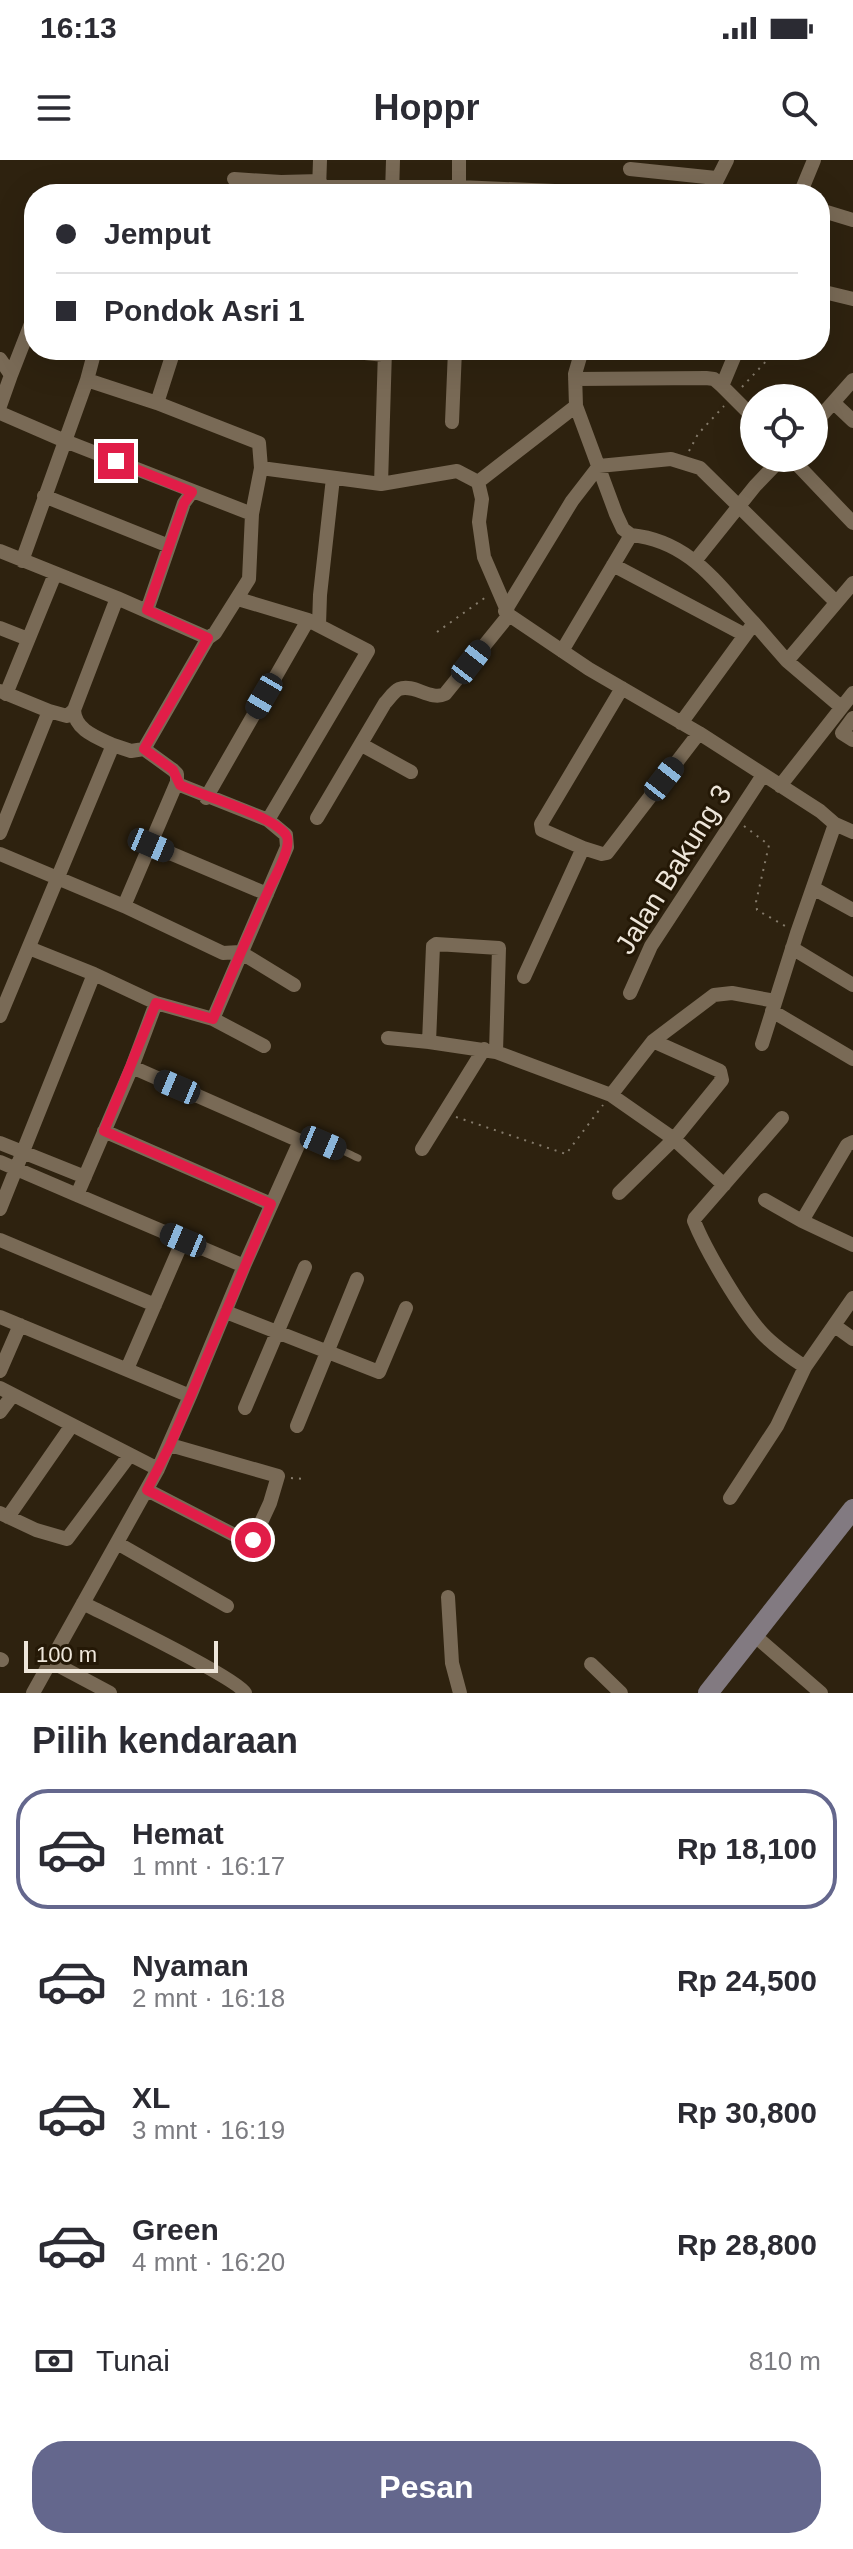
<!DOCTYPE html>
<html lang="id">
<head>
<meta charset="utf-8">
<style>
  :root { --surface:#fff; --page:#f2f2f3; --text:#2b2b33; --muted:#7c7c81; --line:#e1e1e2; --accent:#64678d }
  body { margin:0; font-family:Arial,sans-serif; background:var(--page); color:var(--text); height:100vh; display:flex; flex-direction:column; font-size:30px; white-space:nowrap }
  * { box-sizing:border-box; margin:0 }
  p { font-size:26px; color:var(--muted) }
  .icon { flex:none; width:44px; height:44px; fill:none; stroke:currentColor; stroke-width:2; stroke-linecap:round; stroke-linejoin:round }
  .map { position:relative; height:1533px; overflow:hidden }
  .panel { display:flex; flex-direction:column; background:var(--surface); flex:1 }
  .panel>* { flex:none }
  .hud { position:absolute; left:24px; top:24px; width:806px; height:176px; border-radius:32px; box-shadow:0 8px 32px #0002; display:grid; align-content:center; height:176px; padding:0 32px; background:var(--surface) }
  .buttons { position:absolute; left:740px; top:224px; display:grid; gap:16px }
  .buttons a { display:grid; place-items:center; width:88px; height:88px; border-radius:50%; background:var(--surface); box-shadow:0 8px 32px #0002; font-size:40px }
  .scale { position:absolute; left:24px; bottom:20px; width:194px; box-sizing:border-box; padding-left:8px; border:4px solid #eee6da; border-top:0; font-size:22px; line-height:28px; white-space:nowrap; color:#eee6da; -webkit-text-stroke:6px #241806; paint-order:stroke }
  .end { position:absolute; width:36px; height:36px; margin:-18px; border:10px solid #e11d48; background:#fff; box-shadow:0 0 0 4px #fff }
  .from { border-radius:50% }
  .car { position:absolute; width:24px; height:48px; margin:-24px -12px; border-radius:10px; box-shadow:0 0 6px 2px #0007; background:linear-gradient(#222 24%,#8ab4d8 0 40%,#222 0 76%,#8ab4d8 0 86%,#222 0) }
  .hud b { display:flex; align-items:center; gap:28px; height:76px; font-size:30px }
  .hud b+b { border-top:2px solid var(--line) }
  .hud i { width:20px; height:20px; background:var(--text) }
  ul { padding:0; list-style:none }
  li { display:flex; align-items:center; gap:24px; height:120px; margin:0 16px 12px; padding:0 16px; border:4px solid transparent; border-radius:32px }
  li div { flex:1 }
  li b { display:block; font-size:30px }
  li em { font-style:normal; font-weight:800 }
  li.selected { border-color:var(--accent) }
  li>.icon { width:72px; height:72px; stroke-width:1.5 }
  h2 { padding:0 32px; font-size:36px; line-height:96px }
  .pay { display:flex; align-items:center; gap:20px; height:88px; padding:0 32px; font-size:30px }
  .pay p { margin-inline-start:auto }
  .primary-button { display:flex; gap:16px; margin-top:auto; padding:16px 32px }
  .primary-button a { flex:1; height:92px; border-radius:32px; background:var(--accent); color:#fff; font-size:32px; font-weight:800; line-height:92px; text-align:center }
  .status { display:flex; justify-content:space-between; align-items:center; height:56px; padding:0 40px; background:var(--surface); direction:ltr }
  .status svg { height:22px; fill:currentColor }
  header { display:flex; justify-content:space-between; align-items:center; height:104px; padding:0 32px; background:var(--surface); font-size:36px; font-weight:800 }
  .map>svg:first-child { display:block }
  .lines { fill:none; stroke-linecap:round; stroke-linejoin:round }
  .path { stroke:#857b6b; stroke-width:2; stroke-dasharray:2 6; stroke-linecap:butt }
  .lane { stroke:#796a56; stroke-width:7 }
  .street { stroke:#796a56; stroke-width:14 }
  .secondary { stroke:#827a81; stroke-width:20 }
  .route { stroke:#e11d48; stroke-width:10 }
  .labels { text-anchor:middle; stroke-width:6; stroke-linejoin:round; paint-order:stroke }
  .street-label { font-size:28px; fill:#eee6da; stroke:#241806 }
</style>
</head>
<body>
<div class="status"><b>16:13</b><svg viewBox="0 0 49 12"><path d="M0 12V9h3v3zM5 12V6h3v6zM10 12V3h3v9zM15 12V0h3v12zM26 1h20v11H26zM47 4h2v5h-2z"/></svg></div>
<header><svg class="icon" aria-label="menu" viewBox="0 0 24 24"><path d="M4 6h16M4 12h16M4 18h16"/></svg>Hoppr<svg class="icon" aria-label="search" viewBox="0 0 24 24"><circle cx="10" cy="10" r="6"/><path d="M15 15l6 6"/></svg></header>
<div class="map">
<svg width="853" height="1533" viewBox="0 0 853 1533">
  <rect width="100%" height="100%" fill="#2e220f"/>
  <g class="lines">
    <path class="path" d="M 742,227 L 770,197
      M 689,291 L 698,274 L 724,246
      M 437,472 L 486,437
      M 744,666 L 769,685 L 756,742 L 757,750 L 785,766
      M 456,957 L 566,994 L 603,945
      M 291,1318 L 304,1319"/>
    <path class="lane" d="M 300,981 C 320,977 340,990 358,998"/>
    <path class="street" d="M 459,0 L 459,34
      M 630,9 L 716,18
      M 234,19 L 281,22 L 320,21
      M 319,27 L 459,27 L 625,34
      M 319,30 L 320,0
      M 392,34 L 393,0
      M 710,34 L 727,0
      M 800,34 L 814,0
      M 820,50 L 853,60
      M 820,131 L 853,139
      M 95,190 L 87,220 L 157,243
      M 174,190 L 157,243 L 259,283 L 261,308
      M 335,190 L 385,195
      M 737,190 L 722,226 L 754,258
      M 0,199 L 11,215 L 0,246
      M 11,215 L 34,156
      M 575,219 L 706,218 L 714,219 L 722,226
      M 834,243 L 853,261
      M 0,253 L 65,281 L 252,354
      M 452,262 L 455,190
      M 814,264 L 853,220
      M 791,298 L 853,363
      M 478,322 L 576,246
      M 381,324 L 385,190
      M 44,336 L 169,386
      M 631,375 C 690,381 716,423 754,463
      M 0,391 L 117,438 L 74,550 C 75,570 96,577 113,585 L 0,856
      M 22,401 L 87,220
      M 695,401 L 755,326 L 782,298
      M 613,405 L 745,475
      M 117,438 L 208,478
      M 147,450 L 184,343 L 192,332
      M 505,451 L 572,341 L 599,306 L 671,299 L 700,308 L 836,442
      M 319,465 L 320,435 L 333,318
      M 0,468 L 28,479
      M 562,491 L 631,375 L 623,369 L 616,354 L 576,246 L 575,214 L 582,190
      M 787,501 L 841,547
      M 0,531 L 49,551
      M 6,534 L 55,414
      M 853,558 L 842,573 L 853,580
      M 681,563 L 754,463 L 787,501 L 853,423
      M 113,585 L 131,591 L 144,589 L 208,478 L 215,473 L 249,419 L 252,354 L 261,308 L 381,324 L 457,311 L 478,322 L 482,339 L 479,362 L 484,397 L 509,455 L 589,509 L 699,573 L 820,651 L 835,664 L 853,672
      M 362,585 L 411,612
      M 144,589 L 173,610 L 177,614 L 177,622
      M 780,626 L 853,533
      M 206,638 L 308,460
      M 317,658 L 385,543 C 389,539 394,531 399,529 C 414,523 430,541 445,534 L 509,455
      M 0,673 L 49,551 L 67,556 L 74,550
      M 151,685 L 267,734
      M 583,688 L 542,670 L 541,664 L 622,528
      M 0,694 L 124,746 L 223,793 L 240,792 L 294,825
      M 813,728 L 853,750
      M 124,746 L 177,622 L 180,625 L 268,660
      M 29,788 L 94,814 L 156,843 L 213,859 L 264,886
      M 792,788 L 853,825
      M 524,817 L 583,688 L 602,694 L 607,693 L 699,573
      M 630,833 L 651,786 L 763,615
      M 156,843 L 132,907 L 77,1035 L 244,1106 L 190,1236
      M 772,851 L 853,899
      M 213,859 L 287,687 L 286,675 L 268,660 L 368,491 L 308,460 L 238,439
      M 388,878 L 429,882
      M 762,884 L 797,773 L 835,664
      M 496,892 L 499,788 L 436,784 L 433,786 L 429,882 L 496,892 L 611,935 L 674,979 L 724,1025
      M 132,907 L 300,981 L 244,1106
      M 611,935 L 653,881 L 714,835 L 732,833 L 775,841
      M 782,958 L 695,1058 L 694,1061 C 706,1091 741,1150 762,1173 C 774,1186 790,1197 805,1207
      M 104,971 L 271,1044
      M 853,982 L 847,985 L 802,1061 L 853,1085
      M 0,983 L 85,1017
      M 422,989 L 484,889
      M 0,1002 L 77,1035
      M 619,1033 L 674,979 L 722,920 L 720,911 L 653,881
      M 765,1040 L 802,1061
      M 0,1049 L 94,814
      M 0,1080 L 155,1145
      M 226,1152 L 379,1212 L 406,1148
      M 0,1157 L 190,1236 L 158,1309 L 33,1533
      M 835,1166 L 853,1179
      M 127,1209 L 183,1080
      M 0,1211 L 20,1165
      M 0,1228 L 158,1309
      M 245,1248 L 305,1107
      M 0,1252 L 12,1236
      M 297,1266 L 357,1119
      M 147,1330 L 246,1381 L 250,1382 L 253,1380 L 270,1343 L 278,1316 L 170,1285
      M 730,1338 L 777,1266 L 805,1207 L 853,1138
      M 0,1353 L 36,1370 L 67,1379 L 129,1296
      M 8,1357 L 72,1265
      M 117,1383 L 227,1446
      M 448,1437 L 452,1503 L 460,1533
      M 83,1443 C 108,1456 237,1518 245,1533
      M 754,1475 L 821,1533
      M 0,1499 L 2,1500
      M 50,1501 L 110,1533
      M 591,1504 L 621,1533"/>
    <path class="secondary" d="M 708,1533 L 853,1349"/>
  </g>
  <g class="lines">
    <path class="route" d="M 116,301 L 192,332 L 184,343 L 147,450 L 208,478 L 144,589 L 173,610 L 180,625 C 205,637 272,655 286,675 C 293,685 275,717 270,727 C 250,771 231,814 213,859 L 156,843 L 104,971 L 271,1044 L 170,1285 L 147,1330 L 246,1381 L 250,1382 L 253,1380"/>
  </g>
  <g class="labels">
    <g class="street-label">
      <text transform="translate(673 709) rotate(-58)" y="10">Jalan Bakung 3</text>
    </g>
  </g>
</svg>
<div class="buttons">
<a><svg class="icon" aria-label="locate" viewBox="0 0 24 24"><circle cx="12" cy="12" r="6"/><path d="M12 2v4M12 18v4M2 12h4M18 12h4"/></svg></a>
</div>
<div class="scale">100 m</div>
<i class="end from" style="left:253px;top:1380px"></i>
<i class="end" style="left:116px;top:301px"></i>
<i class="car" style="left:471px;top:502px;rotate:38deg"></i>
<i class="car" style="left:264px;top:536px;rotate:210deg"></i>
<i class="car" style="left:664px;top:619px;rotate:38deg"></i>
<i class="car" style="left:151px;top:685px;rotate:113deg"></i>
<i class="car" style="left:177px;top:927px;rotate:293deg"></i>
<i class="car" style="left:323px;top:983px;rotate:113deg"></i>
<i class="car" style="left:183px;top:1080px;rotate:293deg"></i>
<div class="hud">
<b><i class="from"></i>Jemput</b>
<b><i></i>Pondok Asri 1</b>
</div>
</div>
<section class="panel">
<h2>Pilih kendaraan</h2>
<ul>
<li class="selected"><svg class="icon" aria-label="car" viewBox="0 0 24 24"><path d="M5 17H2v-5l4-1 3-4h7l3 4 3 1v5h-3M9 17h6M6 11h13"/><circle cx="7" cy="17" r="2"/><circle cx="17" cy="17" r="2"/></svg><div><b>Hemat</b><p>1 mnt · 16:17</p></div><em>Rp 18,100</em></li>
<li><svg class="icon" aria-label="car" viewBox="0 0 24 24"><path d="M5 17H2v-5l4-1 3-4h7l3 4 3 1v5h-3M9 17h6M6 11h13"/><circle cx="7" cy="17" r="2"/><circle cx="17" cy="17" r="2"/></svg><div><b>Nyaman</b><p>2 mnt · 16:18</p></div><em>Rp 24,500</em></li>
<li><svg class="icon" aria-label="car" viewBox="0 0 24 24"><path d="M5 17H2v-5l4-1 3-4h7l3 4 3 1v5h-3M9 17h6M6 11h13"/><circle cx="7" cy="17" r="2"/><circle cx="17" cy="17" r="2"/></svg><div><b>XL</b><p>3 mnt · 16:19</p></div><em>Rp 30,800</em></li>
<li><svg class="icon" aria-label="car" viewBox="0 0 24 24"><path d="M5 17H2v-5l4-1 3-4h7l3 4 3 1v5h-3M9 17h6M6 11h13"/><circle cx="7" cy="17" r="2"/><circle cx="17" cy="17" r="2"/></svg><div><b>Green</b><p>4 mnt · 16:20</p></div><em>Rp 28,800</em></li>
</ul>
<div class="pay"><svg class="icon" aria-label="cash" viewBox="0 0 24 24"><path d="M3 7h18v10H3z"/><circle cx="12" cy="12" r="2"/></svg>Tunai<p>810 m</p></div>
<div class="primary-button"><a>Pesan</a></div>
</section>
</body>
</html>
